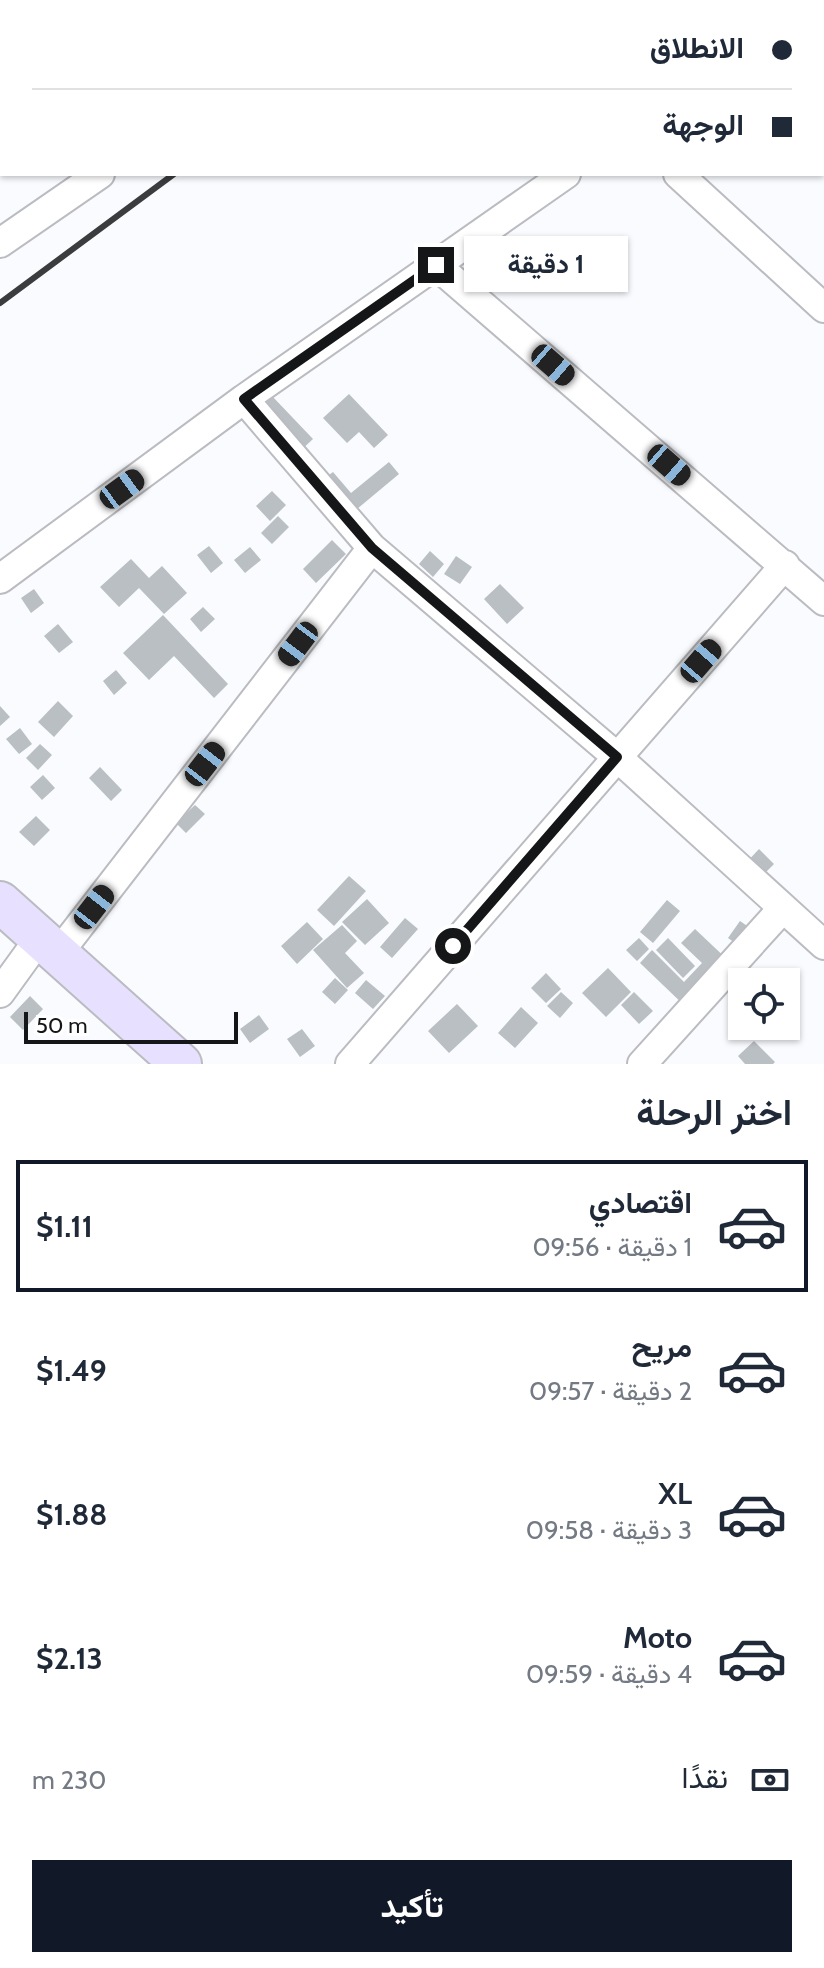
<!DOCTYPE html>
<html lang="ar">
<head>
<meta charset="utf-8">
<style>
  :root { --surface:#fff; --page:#f6f6f7; --text:#1f2937; --muted:#747a83; --line:#e0e1e3; --accent:#111827 }
  body { margin:0; font-family:Cabin,Vazirmatn,sans-serif; background:var(--page); color:var(--text); direction:rtl; height:100vh; display:flex; flex-direction:column; font-size:30px; white-space:nowrap }
  * { box-sizing:border-box; margin:0 }
  p { font-size:26px; color:var(--muted) }
  .icon { flex:none; width:44px; height:44px; fill:none; stroke:currentColor; stroke-width:2; stroke-linecap:round; stroke-linejoin:round }
  .map { position:relative; height:1064px; overflow:hidden; direction:ltr }
  .drawer { display:flex; flex-direction:column; background:var(--surface); flex:1 }
  .drawer>* { flex:none }
  .hud { position:absolute; left:0px; top:0px; width:824px; height:176px; box-shadow:0 2px 6px #0004; direction:rtl; display:grid; align-content:center; height:176px; padding:0 32px; background:var(--surface) }
  .buttons { position:absolute; left:728px; top:968px; display:grid; gap:16px }
  .buttons a { display:grid; place-items:center; width:72px; height:72px; border-radius:0px; background:var(--surface); box-shadow:0 2px 6px #0004; font-size:40px }
  .scale { position:absolute; left:24px; bottom:20px; width:214px; box-sizing:border-box; padding-left:8px; border:4px solid #151618; border-top:0; font-size:22px; line-height:28px; white-space:nowrap; color:#151618; -webkit-text-stroke:6px #fff; paint-order:stroke }
  .end { position:absolute; width:36px; height:36px; margin:-18px; border:10px solid #151618; background:#fff; box-shadow:0 0 0 4px #fff }
  .from { border-radius:50% }
  .bubble { position:absolute; height:56px; border-radius:0px; background:var(--surface); box-shadow:0 2px 6px #0004; font-size:26px; font-weight:700; line-height:56px; text-align:center; direction:rtl }
  .car { position:absolute; width:24px; height:48px; margin:-24px -12px; border-radius:10px; box-shadow:0 0 6px 2px #0007; background:linear-gradient(#222 24%,#8ab4d8 0 40%,#222 0 76%,#8ab4d8 0 86%,#222 0) }
  .hud b { display:flex; align-items:center; gap:28px; height:76px; font-size:30px }
  .hud b+b { border-top:2px solid var(--line) }
  .hud i { width:20px; height:20px; background:var(--text) }
  ul { padding:0; list-style:none }
  li { display:flex; align-items:center; gap:24px; height:132px; margin:0 16px 12px; padding:0 16px; border:4px solid transparent; border-radius:0px }
  li div { flex:1 }
  li b { display:block; font-size:30px }
  li em { font-style:normal; font-weight:700 }
  li.on { border-color:var(--accent) }
  li>.icon { width:72px; height:72px; stroke-width:1.5 }
  h2 { padding:0 32px; font-size:36px; line-height:96px }
  .pay { display:flex; align-items:center; gap:20px; height:88px; padding:0 32px; font-size:30px }
  .pay p { margin-inline-start:auto }
  .primary-button { display:flex; gap:16px; margin-top:auto; padding:16px 32px }
  .primary-button a { flex:1; height:92px; border-radius:0px; background:var(--accent); color:#fff; font-size:32px; font-weight:700; line-height:92px; text-align:center }
  .map>svg:first-child { display:block }
  .building { fill:#b9bfc2 }
  .lines { fill:none; stroke-linecap:round; stroke-linejoin:round }
  .street-casing { stroke:#babcc1; stroke-width:32 }
  .secondary-casing { stroke:#babcc1; stroke-width:44 }
  .street { stroke:#fff; stroke-width:28 }
  .secondary { stroke:#e7e0fe; stroke-width:40 }
  .rail { stroke:#3b3c3e; stroke-width:6 }
  .route { stroke:#151618; stroke-width:10 }
</style>
</head>
<body>
<div class="map">
<svg width="824" height="1064" viewBox="0 0 824 1064">
  <rect width="100%" height="100%" fill="#f9fbfe"/>
  <path class="building" d="M 349,394 L 388,435 L 374,448 L 359,432 L 347,443 L 323,418 Z
    M 272,396 L 313,439 L 298,453 L 248,418 Z
    M 389,462 L 399,474 L 357,509 L 329,475 L 333,472 L 351,493 Z
    M 272,491 L 286,505 L 270,521 L 256,506 Z
    M 278,516 L 289,527 L 272,544 L 261,533 Z
    M 332,540 L 346,554 L 316,583 L 303,569 Z
    M 209,546 L 223,563 L 211,573 L 197,555 Z
    M 250,547 L 261,560 L 245,573 L 234,560 Z
    M 430,551 L 444,564 L 433,577 L 419,564 Z
    M 456,556 L 472,567 L 460,584 L 444,574 Z
    M 131,559 L 149,578 L 162,566 L 187,593 L 164,614 L 139,588 L 119,607 L 100,587 Z
    M 500,584 L 524,608 L 507,624 L 484,599 Z
    M 34,589 L 44,603 L 31,613 L 21,598 Z
    M 203,607 L 215,619 L 201,632 L 190,619 Z
    M 163,615 L 228,684 L 214,698 L 174,656 L 149,680 L 123,653 Z
    M 58,624 L 73,642 L 59,653 L 44,636 Z
    M 116,670 L 127,683 L 114,695 L 103,681 Z
    M 58,701 L 73,716 L 54,737 L 38,722 Z
    M 0,706 L 10,717 L 0,726 Z
    M 20,728 L 32,744 L 19,754 L 6,739 Z
    M 40,744 L 52,755 L 38,770 L 26,758 Z
    M 100,767 L 122,790 L 111,801 L 89,778 Z
    M 43,775 L 55,788 L 42,800 L 30,787 Z
    M 195,805 L 205,814 L 186,833 L 176,823 Z
    M 36,816 L 50,830 L 34,846 L 19,832 Z
    M 759,849 L 774,864 L 760,878 L 745,864 Z
    M 349,876 L 366,891 L 334,926 L 317,910 Z
    M 367,899 L 389,923 L 365,945 L 342,922 Z
    M 667,900 L 680,911 L 653,943 L 640,932 Z
    M 405,918 L 418,929 L 392,958 L 380,947 Z
    M 740,921 L 753,930 L 741,947 L 728,938 Z
    M 307,922 L 323,939 L 297,964 L 281,946 Z
    M 342,925 L 357,941 L 345,953 L 364,973 L 347,988 L 313,950 Z
    M 695,929 L 731,963 L 687,1008 L 640,963 L 652,950 L 684,982 L 702,963 L 681,943 Z
    M 639,938 L 649,949 L 637,961 L 626,950 Z
    M 668,938 L 695,966 L 683,978 L 656,950 Z
    M 608,968 L 631,992 L 606,1017 L 582,993 Z
    M 546,973 L 561,989 L 546,1003 L 531,988 Z
    M 335,978 L 348,990 L 335,1004 L 322,992 Z
    M 366,980 L 385,996 L 373,1009 L 355,993 Z
    M 561,992 L 573,1003 L 560,1018 L 547,1006 Z
    M 634,992 L 653,1011 L 639,1024 L 621,1005 Z
    M 30,996 L 43,1009 L 23,1030 L 10,1017 Z
    M 457,1004 L 478,1026 L 449,1053 L 428,1031 Z
    M 521,1007 L 538,1023 L 515,1048 L 498,1033 Z
    M 259,1015 L 269,1029 L 250,1043 L 240,1029 Z
    M 302,1029 L 315,1046 L 300,1057 L 287,1039 Z
    M 754,1041 L 775,1062 L 773,1064 L 745,1064 L 738,1056 Z"/>
  <g class="lines">
    <defs>
      <path id="street" d="M 301,0 L 301,2
        M 347,2 L 350,0
        M 806,2 L 809,0
        M 678,174 L 824,308
        M 0,243 L 100,174
        M 436,265 L 824,601
        M 244,399 L 566,174
        M 0,579 L 244,399 L 372,548 L 617,757 L 824,945
        M 57,955 L 372,548
        M 0,993 L 39,939
        M 350,1064 L 785,565
        M 642,1064 L 783,908"/>
      <path id="secondary" d="M 0,902 L 181,1064"/>
    </defs>
    <use href="#street" class="street-casing"/>
    <use href="#secondary" class="secondary-casing"/>
    <use href="#street" class="street"/>
    <use href="#secondary" class="secondary"/>
    <path class="rail" d="M 405,2 L 408,0
      M 0,303 L 174,174"/>
  </g>
  <g class="lines">
    <path class="route" d="M 436,265 L 244,399 L 372,548 L 617,757 L 453,946"/>
  </g>
</svg>
<div class="buttons">
<a><svg class="icon" aria-label="locate" viewBox="0 0 24 24"><circle cx="12" cy="12" r="6"/><path d="M12 2v4M12 18v4M2 12h4M18 12h4"/></svg></a>
</div>
<div class="scale">50 m</div>
<i class="end from" style="left:453px;top:946px"></i>
<i class="end" style="left:436px;top:265px"></i>
<div class="bubble" style="left:464px;top:236px;width:164px">1 دقيقة</div>
<i class="car" style="left:553px;top:365px;rotate:131deg"></i>
<i class="car" style="left:669px;top:465px;rotate:131deg"></i>
<i class="car" style="left:122px;top:489px;rotate:54deg"></i>
<i class="car" style="left:298px;top:644px;rotate:217deg"></i>
<i class="car" style="left:701px;top:661px;rotate:41deg"></i>
<i class="car" style="left:205px;top:764px;rotate:38deg"></i>
<i class="car" style="left:94px;top:907px;rotate:38deg"></i>
<div class="hud">
<b><i class="from"></i>الانطلاق</b>
<b><i></i>الوجهة</b>
</div>
</div>
<section class="drawer">
<h2>اختر الرحلة</h2>
<ul>
<li class="on"><svg class="icon" aria-label="car" viewBox="0 0 24 24"><path d="M5 17H2v-5l4-1 3-4h7l3 4 3 1v5h-3M9 17h6M6 11h13"/><circle cx="7" cy="17" r="2"/><circle cx="17" cy="17" r="2"/></svg><div><b>اقتصادي</b><p>1 دقيقة · 09:56</p></div><em>$1.11</em></li>
<li><svg class="icon" aria-label="car" viewBox="0 0 24 24"><path d="M5 17H2v-5l4-1 3-4h7l3 4 3 1v5h-3M9 17h6M6 11h13"/><circle cx="7" cy="17" r="2"/><circle cx="17" cy="17" r="2"/></svg><div><b>مريح</b><p>2 دقيقة · 09:57</p></div><em>$1.49</em></li>
<li><svg class="icon" aria-label="car" viewBox="0 0 24 24"><path d="M5 17H2v-5l4-1 3-4h7l3 4 3 1v5h-3M9 17h6M6 11h13"/><circle cx="7" cy="17" r="2"/><circle cx="17" cy="17" r="2"/></svg><div><b>XL</b><p>3 دقيقة · 09:58</p></div><em>$1.88</em></li>
<li><svg class="icon" aria-label="car" viewBox="0 0 24 24"><path d="M5 17H2v-5l4-1 3-4h7l3 4 3 1v5h-3M9 17h6M6 11h13"/><circle cx="7" cy="17" r="2"/><circle cx="17" cy="17" r="2"/></svg><div><b>Moto</b><p>4 دقيقة · 09:59</p></div><em>$2.13</em></li>
</ul>
<div class="pay"><svg class="icon" aria-label="cash" viewBox="0 0 24 24"><path d="M3 7h18v10H3z"/><circle cx="12" cy="12" r="2"/></svg>نقدًا<p>230 m</p></div>
<div class="primary-button"><a>تأكيد</a></div>
</section>
</body>
</html>
